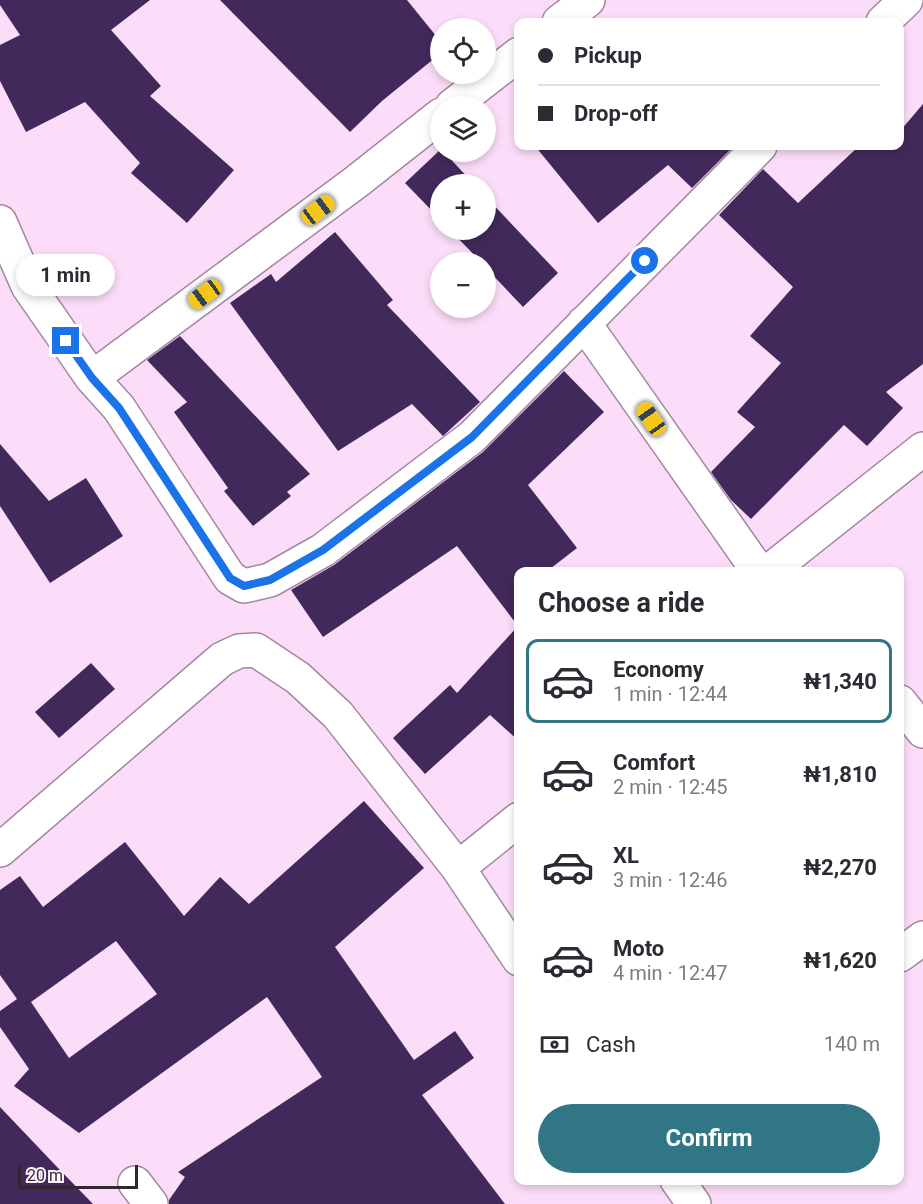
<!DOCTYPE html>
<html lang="en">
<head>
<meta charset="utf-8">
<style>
  :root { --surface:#fff; --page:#f2f2f3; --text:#2b2b33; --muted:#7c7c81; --line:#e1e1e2; --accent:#317685 }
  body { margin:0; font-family:Roboto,sans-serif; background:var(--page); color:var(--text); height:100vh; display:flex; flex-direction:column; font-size:22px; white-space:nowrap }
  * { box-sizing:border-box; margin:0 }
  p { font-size:20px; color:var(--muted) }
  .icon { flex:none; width:33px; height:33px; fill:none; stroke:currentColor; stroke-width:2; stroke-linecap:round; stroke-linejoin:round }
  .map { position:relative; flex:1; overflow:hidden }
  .panel { position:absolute; left:514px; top:567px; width:390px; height:618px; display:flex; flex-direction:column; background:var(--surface); border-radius:12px; box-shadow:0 3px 9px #0003 }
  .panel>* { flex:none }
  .guide { position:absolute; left:514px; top:18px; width:390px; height:132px; border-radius:12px; box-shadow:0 3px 9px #0003; display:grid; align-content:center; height:132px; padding:0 24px; background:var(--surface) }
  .controls { position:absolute; left:430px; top:18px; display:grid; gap:12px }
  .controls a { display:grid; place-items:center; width:66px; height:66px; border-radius:50%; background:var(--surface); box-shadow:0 3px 9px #0003; font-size:30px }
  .scale { position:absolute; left:18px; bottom:15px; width:120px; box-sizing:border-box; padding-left:6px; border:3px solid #332832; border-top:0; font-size:16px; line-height:21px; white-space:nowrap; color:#332832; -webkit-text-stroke:4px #fdf1fc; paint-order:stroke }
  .end { position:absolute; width:27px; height:27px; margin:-14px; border:8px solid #1a73e8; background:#fff; box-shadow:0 0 0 3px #fff }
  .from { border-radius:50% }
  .bubble { position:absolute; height:42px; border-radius:21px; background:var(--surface); box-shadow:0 3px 9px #0003; font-size:20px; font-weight:700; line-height:42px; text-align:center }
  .car { position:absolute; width:18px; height:36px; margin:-18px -9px; border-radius:8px; box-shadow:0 0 4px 2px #0007; background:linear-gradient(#f5c518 24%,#345 0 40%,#f5c518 0 76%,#345 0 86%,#f5c518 0) }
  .guide b { display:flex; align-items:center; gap:21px; height:57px; font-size:22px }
  .guide b+b { border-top:2px solid var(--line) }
  .guide i { width:15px; height:15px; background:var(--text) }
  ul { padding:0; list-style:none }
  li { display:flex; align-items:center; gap:18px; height:84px; margin:0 12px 9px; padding:0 12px; border:3px solid transparent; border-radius:12px }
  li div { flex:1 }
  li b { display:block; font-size:22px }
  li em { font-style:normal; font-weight:700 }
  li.selected { border-color:var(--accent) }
  li>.icon { width:54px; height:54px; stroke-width:1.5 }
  h2 { padding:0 24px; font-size:27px; line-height:72px }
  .pay { display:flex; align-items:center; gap:15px; height:66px; padding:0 24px; font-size:22px }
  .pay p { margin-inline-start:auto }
  .action { display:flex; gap:12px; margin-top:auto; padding:12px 24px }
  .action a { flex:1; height:69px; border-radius:36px; background:var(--accent); color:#fff; font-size:24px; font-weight:700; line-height:69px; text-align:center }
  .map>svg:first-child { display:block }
  .building { fill:#42295b; fill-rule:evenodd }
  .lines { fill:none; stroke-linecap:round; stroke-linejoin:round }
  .minor-casing { stroke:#a387a0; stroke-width:36 }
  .minor { stroke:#fff; stroke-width:33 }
  .route { stroke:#1a73e8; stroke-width:8 }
</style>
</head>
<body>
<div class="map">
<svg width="923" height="1204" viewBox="0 0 923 1204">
  <rect width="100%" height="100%" fill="#fcddf9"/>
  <path class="building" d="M 0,0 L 150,0 L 111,30 L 161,86 L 150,96 L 234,170 L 187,223 L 131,173 L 140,163 L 85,102 L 26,132 L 0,81 L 0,45 L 20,35 L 0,5 Z
    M 220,0 L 407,0 L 441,42 L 441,53 L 382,101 L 350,132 Z
    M 923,104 L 923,364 L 886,392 L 903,408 L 867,446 L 844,425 L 751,519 L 731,500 L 711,472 L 755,427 L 737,412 L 781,363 L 750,336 L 793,287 L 719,215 L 763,169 L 798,203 L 859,146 L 900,146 L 900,131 Z
    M 535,146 L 734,146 L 692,188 L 668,165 L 598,223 Z
    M 441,149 L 474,184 L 441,184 L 441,220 L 405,183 Z
    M 486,197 L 558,273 L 523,307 L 486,268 L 486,262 L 481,262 L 450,230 L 486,230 Z
    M 335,232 L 393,300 L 387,305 L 480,402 L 443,436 L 412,404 L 338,451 L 230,303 L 271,274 L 276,282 Z
    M 180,336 L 310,474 L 287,492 L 291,496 L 253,526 L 224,491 L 228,488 L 174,412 L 187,402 L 147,360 Z
    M 564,371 L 604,412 L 528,485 L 577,548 L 546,572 L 519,572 L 519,741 L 490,715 L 425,774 L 393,738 L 450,685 L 457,693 L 518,626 L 457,546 L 323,637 L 291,590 L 334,565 L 483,452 Z
    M 0,444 L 49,501 L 86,478 L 123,536 L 50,583 L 0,506 Z
    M 91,663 L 115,689 L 59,738 L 35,712 Z
    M 364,801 L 424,868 L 335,947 L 414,1060 L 455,1031 L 474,1058 L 422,1095 L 505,1204 L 169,1204 L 169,1200 L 185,1177 L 178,1172 L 322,1077 L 267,997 L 79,1133 L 14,1086 L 29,1069 L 0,1027 L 0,1011 L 17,999 L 0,975 L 0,890 L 20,876 L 43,907 L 125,842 L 184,916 L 220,877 L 249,904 ZM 116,941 L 157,994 L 69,1058 L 31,1002 Z
    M 0,1107 L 59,1169 L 93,1204 L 0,1204 Z"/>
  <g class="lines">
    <defs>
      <path id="minor" d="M 559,22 L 588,0
        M 883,22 L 906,0
        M 452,106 L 519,54
        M 0,222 L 28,286 L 92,378 L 119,408 L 230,578 L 244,586 L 270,580 L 323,550 L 472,437 L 760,146
        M 584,323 L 759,572
        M 92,378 L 356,182 L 441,115
        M 768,572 L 923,449
        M 900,702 L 923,731
        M 0,850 L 222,659 L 239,651 L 256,650 L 298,678 L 338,715 L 458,868 L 519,959
        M 458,868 L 519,819
        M 900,955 L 923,938
        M 677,1180 L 694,1204
        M 135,1183 L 151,1204"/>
    </defs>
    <use href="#minor" class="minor-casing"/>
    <use href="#minor" class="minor"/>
  </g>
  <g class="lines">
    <path class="route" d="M 66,341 L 92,378 L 119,408 L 230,578 L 244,586 L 270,580 L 323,550 L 472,437 L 645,261"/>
  </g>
</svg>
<div class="controls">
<a><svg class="icon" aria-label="locate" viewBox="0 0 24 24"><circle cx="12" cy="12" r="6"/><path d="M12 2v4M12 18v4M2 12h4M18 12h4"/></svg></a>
<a><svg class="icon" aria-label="layers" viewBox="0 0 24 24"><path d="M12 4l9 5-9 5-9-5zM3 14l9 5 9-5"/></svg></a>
<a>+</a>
<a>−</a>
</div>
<div class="scale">20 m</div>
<i class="end from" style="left:645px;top:261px"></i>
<i class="end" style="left:66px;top:341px"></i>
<div class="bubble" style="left:16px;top:254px;width:99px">1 min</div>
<i class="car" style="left:318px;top:210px;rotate:53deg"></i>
<i class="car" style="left:205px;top:294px;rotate:234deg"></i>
<i class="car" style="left:651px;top:419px;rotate:325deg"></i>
<div class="guide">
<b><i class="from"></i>Pickup</b>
<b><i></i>Drop-off</b>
</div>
<section class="panel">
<h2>Choose a ride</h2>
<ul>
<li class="selected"><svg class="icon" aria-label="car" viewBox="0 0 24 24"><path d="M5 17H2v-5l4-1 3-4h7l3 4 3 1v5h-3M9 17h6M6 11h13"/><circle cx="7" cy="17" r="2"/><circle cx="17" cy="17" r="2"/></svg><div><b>Economy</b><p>1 min · 12:44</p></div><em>₦1,340</em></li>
<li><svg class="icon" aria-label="car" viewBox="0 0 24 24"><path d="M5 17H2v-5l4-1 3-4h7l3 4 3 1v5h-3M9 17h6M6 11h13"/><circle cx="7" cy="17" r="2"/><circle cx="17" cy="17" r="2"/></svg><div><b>Comfort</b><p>2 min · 12:45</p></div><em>₦1,810</em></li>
<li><svg class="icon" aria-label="car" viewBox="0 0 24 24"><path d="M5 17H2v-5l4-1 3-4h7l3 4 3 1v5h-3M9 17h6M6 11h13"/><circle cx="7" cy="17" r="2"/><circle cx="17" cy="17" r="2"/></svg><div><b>XL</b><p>3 min · 12:46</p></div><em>₦2,270</em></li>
<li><svg class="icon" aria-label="car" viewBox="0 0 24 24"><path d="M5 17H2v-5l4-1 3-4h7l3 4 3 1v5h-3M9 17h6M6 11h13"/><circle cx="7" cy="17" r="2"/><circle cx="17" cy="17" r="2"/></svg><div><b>Moto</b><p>4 min · 12:47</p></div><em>₦1,620</em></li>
</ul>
<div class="pay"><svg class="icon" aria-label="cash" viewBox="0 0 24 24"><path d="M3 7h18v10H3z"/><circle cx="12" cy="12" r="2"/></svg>Cash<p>140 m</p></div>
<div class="action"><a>Confirm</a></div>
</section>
</div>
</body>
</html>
